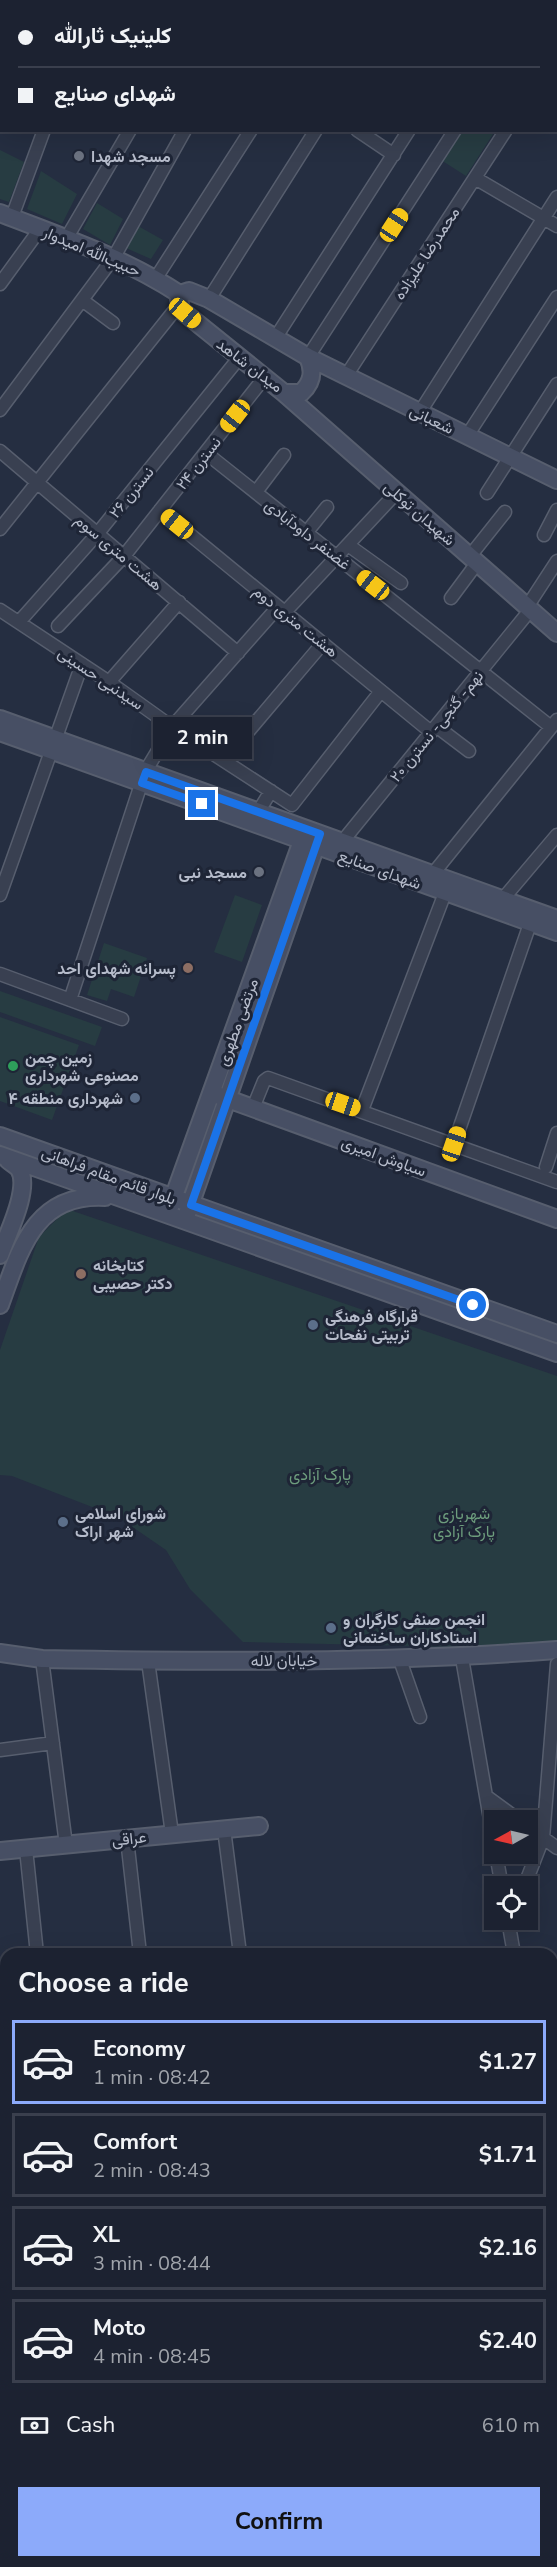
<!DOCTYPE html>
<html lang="en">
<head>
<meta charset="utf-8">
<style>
  :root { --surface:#1c2231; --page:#252a39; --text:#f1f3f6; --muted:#a0a4ab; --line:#3a3f4d; --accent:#8caafa }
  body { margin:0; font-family:"Nunito Sans",Vazirmatn,sans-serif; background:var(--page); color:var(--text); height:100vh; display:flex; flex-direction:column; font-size:22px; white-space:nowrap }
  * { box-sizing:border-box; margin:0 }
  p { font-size:20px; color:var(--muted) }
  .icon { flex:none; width:33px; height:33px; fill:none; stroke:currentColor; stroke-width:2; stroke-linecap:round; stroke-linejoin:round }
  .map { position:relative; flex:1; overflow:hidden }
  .panel { position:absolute; left:0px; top:1948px; width:558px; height:620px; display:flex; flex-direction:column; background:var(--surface); border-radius:18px 18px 0 0; box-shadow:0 6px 24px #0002,0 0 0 2px var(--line) }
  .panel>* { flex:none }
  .hud { position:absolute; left:0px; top:0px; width:558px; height:132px; box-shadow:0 6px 24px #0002,0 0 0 2px var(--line); display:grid; align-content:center; height:132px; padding:0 18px; background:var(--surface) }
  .needle { width:39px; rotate:262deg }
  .fabs { position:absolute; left:484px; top:1810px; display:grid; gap:12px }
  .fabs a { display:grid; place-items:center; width:54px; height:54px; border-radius:0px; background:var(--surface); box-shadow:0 6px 24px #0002,0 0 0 2px var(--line); font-size:30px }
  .end { position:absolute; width:27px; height:27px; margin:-14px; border:8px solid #1a73e8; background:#fff; box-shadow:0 0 0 3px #fff }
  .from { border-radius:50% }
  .bubble { position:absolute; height:42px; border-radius:0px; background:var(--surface); box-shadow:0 6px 24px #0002,0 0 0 2px var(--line); font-size:20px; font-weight:700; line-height:42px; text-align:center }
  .car { position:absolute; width:18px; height:36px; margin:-18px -9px; border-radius:8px; box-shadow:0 0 4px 2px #0007; background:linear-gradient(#f5c518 24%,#345 0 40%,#f5c518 0 76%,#345 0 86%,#f5c518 0) }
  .hud b { display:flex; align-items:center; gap:21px; height:57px; font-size:22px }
  .hud b+b { border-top:2px solid var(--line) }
  .hud i { width:15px; height:15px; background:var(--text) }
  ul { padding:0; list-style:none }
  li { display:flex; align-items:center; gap:18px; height:84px; margin:0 12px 9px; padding:0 6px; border:3px solid var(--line); border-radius:0px }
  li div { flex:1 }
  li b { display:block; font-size:22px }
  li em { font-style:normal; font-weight:700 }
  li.active { border-color:var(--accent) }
  li>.icon { width:54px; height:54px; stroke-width:1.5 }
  h2 { padding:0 18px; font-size:27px; line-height:72px }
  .pay { display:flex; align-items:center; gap:15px; height:66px; padding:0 18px; font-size:22px }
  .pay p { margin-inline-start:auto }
  .button { display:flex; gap:12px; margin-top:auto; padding:12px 18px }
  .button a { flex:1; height:69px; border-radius:0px; background:var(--accent); color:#111; font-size:24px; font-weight:700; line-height:69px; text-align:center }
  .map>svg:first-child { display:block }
  .green { fill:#273c42 }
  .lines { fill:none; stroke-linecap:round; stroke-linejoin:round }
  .street-casing { stroke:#575e6e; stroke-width:15 }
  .secondary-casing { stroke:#575e6e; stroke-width:20 }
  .street { stroke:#394051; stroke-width:12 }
  .secondary { stroke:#474f64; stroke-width:16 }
  .route { stroke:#1a73e8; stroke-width:8 }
  .worship-dot { fill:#6b7280; stroke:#1e2536; stroke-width:2 }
  .education-dot { fill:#8d6e63; stroke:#1e2536; stroke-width:2 }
  .leisure-dot { fill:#2e9e5b; stroke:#1e2536; stroke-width:2 }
  .service-dot { fill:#5c6f8a; stroke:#1e2536; stroke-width:2 }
  .labels { text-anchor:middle; stroke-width:6; stroke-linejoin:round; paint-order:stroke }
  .poi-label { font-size:16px; font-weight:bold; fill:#b6bccb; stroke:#1e2536; text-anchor:start }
  .street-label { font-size:16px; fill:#b6bccb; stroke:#1e2536 }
  .park-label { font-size:16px; fill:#6d9d7d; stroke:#1e2536 }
</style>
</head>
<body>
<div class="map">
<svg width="557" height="2567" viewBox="0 0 557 2567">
  <rect width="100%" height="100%" fill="#252e41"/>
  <path class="green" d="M 460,131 L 495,131 L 466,176 L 441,160 Z
    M 0,150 L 24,162 L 9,202 L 0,199 Z
    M 41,171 L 77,194 L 62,224 L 27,209 Z
    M 97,203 L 123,219 L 110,245 L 83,229 Z
    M 138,226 L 163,240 L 151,259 L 126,248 Z
    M 235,895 L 262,905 L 242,962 L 214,952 Z
    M 104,943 L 147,958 L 134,997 L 111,989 L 107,1001 L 87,995 Z
    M 0,991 L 102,1027 L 95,1046 L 0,1012 Z
    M 0,1017 L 79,1045 L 52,1120 L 0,1101 Z
    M 67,1209 L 557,1376 L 557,1641 L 457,1647 L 243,1642 L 190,1589 L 166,1550 L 118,1517 L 12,1476 L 0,1475 L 0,1350 L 39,1237 Z"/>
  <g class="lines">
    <defs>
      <path id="street" d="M 72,2 L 72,0
        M 230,2 L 231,0
        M 267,2 L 268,0
        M 324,2 L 325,0
        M 336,2 L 337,0
        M 398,2 L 399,0
        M 493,2 L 494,0
        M 539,2 L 540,0
        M 556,52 L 557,51
        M 556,71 L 557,72
        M 357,130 L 394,155
        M 475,178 L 557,226
        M 12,217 L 44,130
        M 66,239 L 130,130
        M 156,278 L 251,130
        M 0,284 L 40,229
        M 209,299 L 316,130
        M 82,300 L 113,323
        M 276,337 L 409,130
        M 308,357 L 455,130
        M 346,376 L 506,130
        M 0,410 L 114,257 L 185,130
        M 420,412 L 557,197
        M 467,436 L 557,297
        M 0,451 L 238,653
        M 206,453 L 551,727
        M 256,492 L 284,455
        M 487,493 L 557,384
        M 160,510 L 431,732
        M 0,529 L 178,306
        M 306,533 L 327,507
        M 544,535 L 557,510
        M 348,545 L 401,583
        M 470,556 L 505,512
        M 451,598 L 477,563
        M 527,607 L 557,561
        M 0,610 L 109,682 L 172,727 L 292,805 L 381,691
        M 285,612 L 397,492
        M 19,622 L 98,533 L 239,358
        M 58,626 L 124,556 L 264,378
        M 109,682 L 179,602
        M 436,726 L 469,751
        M 224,760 L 323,643
        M 258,812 L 271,791
        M 342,842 L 531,609
        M 432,875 L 557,720
        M 0,895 L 82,664
        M 502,900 L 557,835
        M 0,974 L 122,1019
        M 70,1000 L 145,772 L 172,727 L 278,607
        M 253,1108 L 264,1081 L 268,1078 L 557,1182
        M 362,1110 L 448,885
        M 454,1144 L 533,915
        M 546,1167 L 557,1133
        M 462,1658 L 495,1848
        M 42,1659 L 66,1845
        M 400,1660 L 420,1717
        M 148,1661 L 172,1834
        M 0,1750 L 53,1743
        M 486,1796 L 520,1821
        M 528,1827 L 557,1848
        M 224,1829 L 240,1954
        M 127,1839 L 140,1954
        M 26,1849 L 37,1954
        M 496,1854 L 502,1887
        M 524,1887 L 543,1838 L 557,1664
        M 508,1920 L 514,1954
        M 552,2097 L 557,2112
        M 552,2125 L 557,2125
        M 0,2152 L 6,2152
        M 552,2199 L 556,2199
        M 552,2273 L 557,2272
        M 0,2278 L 6,2279
        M 552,2312 L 557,2311
        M 0,2362 L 6,2327
        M 0,2379 L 6,2379
        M 0,2391 L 6,2390
        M 0,2418 L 6,2470
        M 17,2562 L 17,2567
        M 110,2562 L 110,2567
        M 445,2562 L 446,2565"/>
      <path id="secondary" d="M 4,0 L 8,2
        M 171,2 L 171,0
        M 0,16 L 2,16
        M 0,213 C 62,237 125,258 181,295
        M 189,291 L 209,299 L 308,357 C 314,371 313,382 301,393 L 284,393 L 181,310 L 179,299 L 183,293 Z
        M 308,357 L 557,480
        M 284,393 L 557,633
        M 0,719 L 557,919
        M 0,732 L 557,932
        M 217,1095 L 557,1219
        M 0,1136 L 557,1334
        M 0,1155 L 557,1353
        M 170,1207 L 306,830
        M 187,1214 L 319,837
        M 0,1255 C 7,1235 31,1188 19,1169 C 16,1165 11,1163 8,1160
        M 0,1305 C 20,1250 34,1193 105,1197
        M 0,1653 L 42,1659 C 214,1662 386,1663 557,1650
        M 0,1851 L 259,1826
        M 552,2020 L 557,2023
        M 0,2064 L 6,2064
        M 552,2512 L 557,2511
        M 168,2567 L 203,2562"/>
    </defs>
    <use href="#street" class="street-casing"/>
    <use href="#secondary" class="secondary-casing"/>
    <use href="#street" class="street"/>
    <use href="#secondary" class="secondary"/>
  </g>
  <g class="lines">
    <path class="route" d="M 202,804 L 142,783 L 146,772 L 320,834 L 191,1205 L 473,1305"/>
  </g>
  <g class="worship-dot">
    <circle cx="79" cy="156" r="6"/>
    <circle cx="259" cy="872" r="6"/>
  </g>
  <g class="education-dot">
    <circle cx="188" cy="968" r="6"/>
    <circle cx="81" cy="1274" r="6"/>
  </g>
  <circle class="leisure-dot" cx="13" cy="1066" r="6"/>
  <g class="service-dot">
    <circle cx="135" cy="1098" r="6"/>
    <circle cx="313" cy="1325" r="6"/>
    <circle cx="63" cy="1522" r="6"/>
    <circle cx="331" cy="1628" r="6"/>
  </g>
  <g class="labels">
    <g class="poi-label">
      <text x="91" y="162">مسجد شهدا</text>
      <text x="247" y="878" text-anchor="end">مسجد نبی</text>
      <text x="176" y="974" text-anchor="end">پسرانه شهدای احد</text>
      <text x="25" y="1063">زمین چمن<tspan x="25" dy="18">مصنوعی شهرداری</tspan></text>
      <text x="123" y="1104" text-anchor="end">شهرداری منطقه ۴</text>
      <text x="93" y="1271">کتابخانه<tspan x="93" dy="18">دکتر حصیبی</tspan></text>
      <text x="325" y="1322">قرارگاه فرهنگی<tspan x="325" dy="18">تربیتی نفحات</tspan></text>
      <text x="75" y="1519">شورای اسلامی<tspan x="75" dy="18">شهر اراک</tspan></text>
      <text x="343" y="1625">انجمن صنفی کارگران و<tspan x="343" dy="18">استادکاران ساختمانی</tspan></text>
    </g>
    <g class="street-label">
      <text transform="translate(92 251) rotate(23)" y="6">حبیب‌الله امیدوار</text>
      <text transform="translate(426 253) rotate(-57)" y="6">محمدرضا علیزاده</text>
      <text transform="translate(250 365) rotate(37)" y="6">میدان شاهد</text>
      <text transform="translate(432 419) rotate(26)" y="6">شعبانی</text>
      <text transform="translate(198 463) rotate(-52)" y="6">نسترن ۲۴</text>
      <text transform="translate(131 492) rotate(-51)" y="6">نسترن ۲۶</text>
      <text transform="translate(420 513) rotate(41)" y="6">شهیدان توکلی</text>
      <text transform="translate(308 534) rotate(38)" y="6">غضنفر داودآبادی</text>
      <text transform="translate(119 552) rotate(40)" y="6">هشت متری سوم</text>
      <text transform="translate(296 621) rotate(39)" y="6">هشت متری دوم</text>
      <text transform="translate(101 678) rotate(34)" y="6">سیدنبی حسینی</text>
      <text transform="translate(436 726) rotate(-51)" y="6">نهم- گنجی- نسترن ۲۰</text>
      <text transform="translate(380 869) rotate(20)" y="6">شهدای صنایع</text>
      <text transform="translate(237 1022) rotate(-70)" y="6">مرتضی مطهری</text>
      <text transform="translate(384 1156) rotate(20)" y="6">سیاوش امیری</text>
      <text transform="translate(109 1175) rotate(20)" y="6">بلوار قائم مقام فراهانی</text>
      <text x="284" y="1666">خیابان لاله</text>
      <text transform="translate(129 1838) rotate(-6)" y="6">عراقی</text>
    </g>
    <g class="park-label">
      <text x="320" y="1480">پارک آزادی</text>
      <text x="464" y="1519">شهربازی<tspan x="464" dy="18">پارک آزادی</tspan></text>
    </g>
  </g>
</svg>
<div class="fabs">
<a><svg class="needle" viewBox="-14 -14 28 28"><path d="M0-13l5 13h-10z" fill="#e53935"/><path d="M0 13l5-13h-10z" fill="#a0a4ab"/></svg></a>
<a><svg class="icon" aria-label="locate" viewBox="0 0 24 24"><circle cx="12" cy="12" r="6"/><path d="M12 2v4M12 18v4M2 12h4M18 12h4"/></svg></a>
</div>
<i class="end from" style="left:473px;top:1305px"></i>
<i class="end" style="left:202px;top:804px"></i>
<div class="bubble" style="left:153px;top:717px;width:99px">2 min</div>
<i class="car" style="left:394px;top:225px;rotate:33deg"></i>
<i class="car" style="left:185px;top:313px;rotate:130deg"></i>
<i class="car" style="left:235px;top:416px;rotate:218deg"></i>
<i class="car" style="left:177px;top:524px;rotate:309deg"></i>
<i class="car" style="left:373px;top:585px;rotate:308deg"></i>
<i class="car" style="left:343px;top:1104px;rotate:109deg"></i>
<i class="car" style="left:454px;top:1144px;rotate:19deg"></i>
<div class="hud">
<b><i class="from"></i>کلینیک ثارالله</b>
<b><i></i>شهدای صنایع</b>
</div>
<section class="panel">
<h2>Choose a ride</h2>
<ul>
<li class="active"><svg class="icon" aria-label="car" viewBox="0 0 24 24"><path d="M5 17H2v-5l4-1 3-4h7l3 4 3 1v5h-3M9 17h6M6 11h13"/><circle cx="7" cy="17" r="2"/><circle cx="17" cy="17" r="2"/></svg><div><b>Economy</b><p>1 min · 08:42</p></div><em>$1.27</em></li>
<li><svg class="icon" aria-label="car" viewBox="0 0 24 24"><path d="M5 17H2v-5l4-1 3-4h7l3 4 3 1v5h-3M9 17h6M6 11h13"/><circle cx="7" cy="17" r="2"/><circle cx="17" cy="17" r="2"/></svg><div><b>Comfort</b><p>2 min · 08:43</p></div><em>$1.71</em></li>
<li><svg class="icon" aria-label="car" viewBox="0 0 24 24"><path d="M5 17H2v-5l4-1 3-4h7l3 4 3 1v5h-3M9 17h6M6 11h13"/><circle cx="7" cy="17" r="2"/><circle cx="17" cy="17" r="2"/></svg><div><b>XL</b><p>3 min · 08:44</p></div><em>$2.16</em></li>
<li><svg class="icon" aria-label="car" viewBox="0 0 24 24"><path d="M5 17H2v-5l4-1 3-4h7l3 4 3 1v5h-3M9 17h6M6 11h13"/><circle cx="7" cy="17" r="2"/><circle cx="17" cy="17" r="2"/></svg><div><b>Moto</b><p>4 min · 08:45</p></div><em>$2.40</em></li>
</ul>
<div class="pay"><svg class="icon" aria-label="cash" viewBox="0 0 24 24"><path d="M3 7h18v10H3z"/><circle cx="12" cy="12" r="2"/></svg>Cash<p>610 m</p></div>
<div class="button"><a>Confirm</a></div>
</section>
</div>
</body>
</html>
